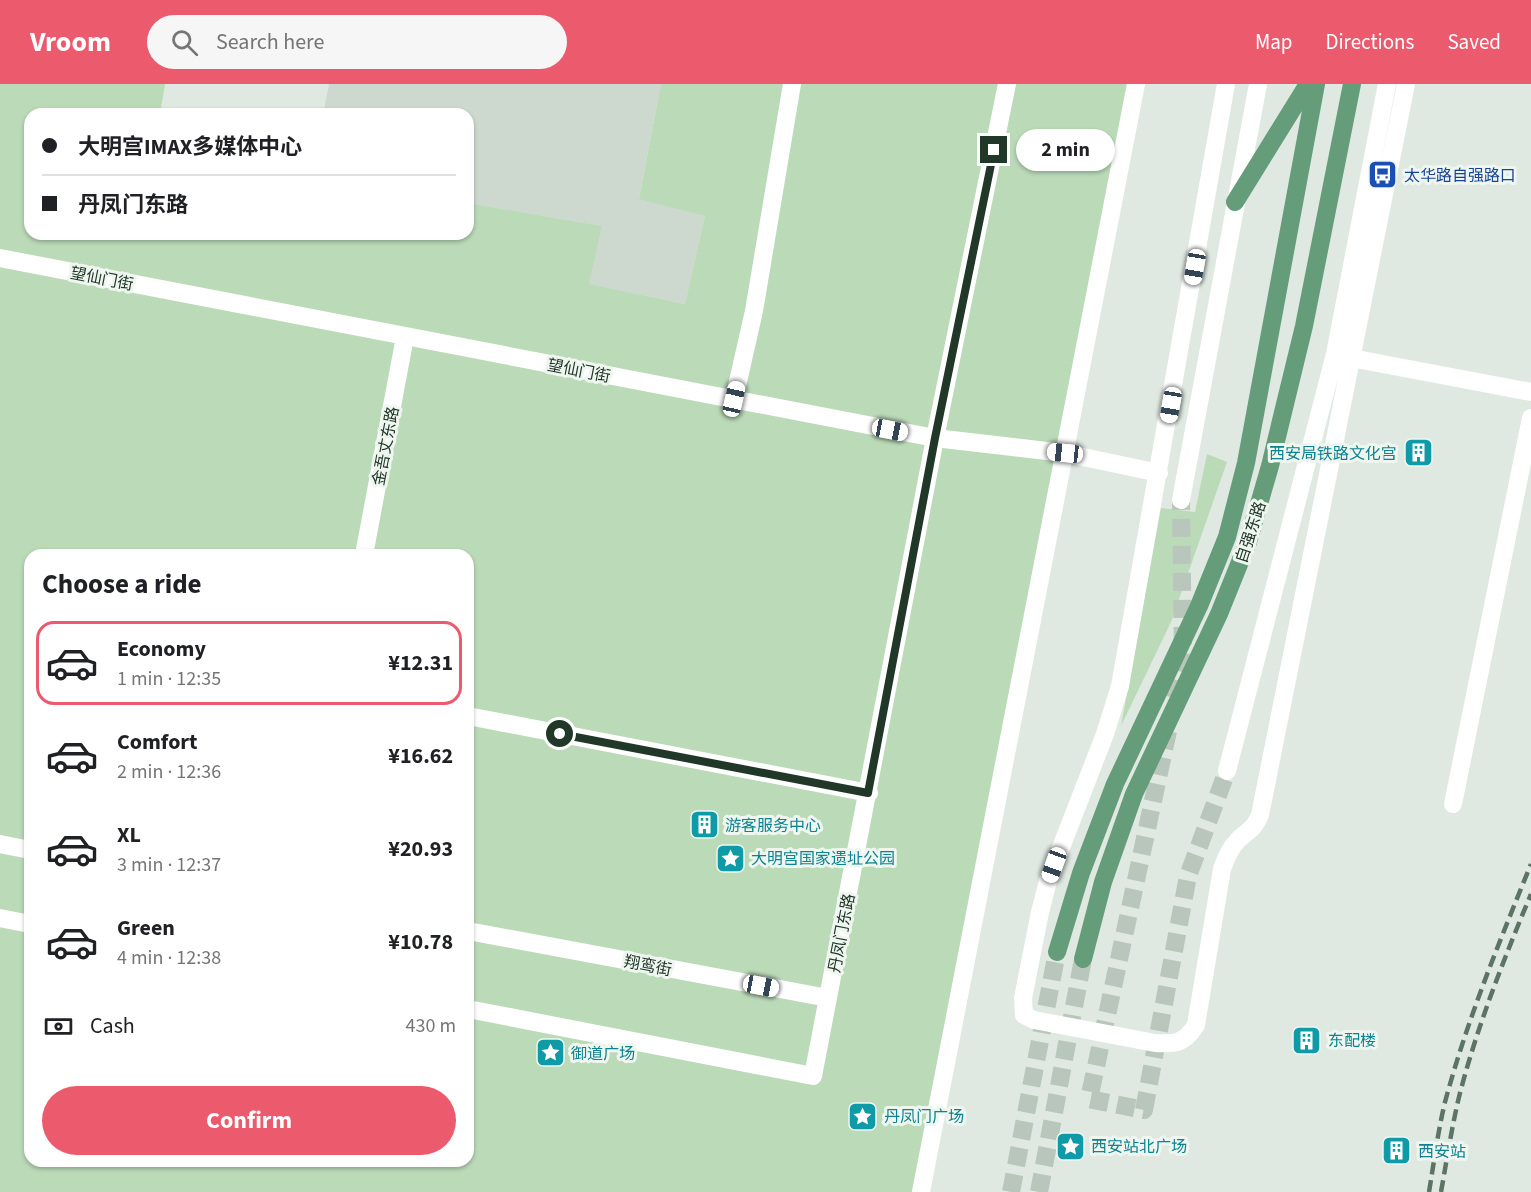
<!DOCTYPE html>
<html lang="en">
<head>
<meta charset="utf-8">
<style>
  :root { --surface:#fff; --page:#f6f6f6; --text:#202124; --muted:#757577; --line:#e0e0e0; --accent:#ec5a6d }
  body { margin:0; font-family:"Source Sans 3","Noto Sans SC",sans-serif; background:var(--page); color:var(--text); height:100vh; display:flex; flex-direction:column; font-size:22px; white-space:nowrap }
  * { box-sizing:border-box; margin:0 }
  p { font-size:20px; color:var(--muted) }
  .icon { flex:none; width:33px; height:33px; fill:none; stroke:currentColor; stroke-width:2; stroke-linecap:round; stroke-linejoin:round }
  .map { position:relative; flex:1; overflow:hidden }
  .drawer { position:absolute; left:24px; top:465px; width:450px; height:618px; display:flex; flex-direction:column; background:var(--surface); border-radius:18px; box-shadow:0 2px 4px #0004 }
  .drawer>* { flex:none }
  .top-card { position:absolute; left:24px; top:24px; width:450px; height:132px; border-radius:18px; box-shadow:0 2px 4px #0004; display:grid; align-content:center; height:132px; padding:0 18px; background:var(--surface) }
  .end { position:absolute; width:27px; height:27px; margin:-14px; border:8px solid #213829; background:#fff; box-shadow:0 0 0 3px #fff }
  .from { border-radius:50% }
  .bubble { position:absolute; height:42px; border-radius:21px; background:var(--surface); box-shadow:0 2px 4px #0004; font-size:20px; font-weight:700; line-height:42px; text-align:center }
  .car { position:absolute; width:18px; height:36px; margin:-18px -9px; border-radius:8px; box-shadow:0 0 4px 2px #0007; background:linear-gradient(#fff 24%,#345 0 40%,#fff 0 76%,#345 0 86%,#fff 0) }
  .top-card b { display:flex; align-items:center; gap:21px; height:57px; font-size:22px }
  .top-card b+b { border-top:2px solid var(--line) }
  .top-card i { width:15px; height:15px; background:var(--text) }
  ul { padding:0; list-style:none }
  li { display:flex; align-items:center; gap:18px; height:84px; margin:0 12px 9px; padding:0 6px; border:3px solid transparent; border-radius:18px }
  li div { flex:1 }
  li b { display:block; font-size:22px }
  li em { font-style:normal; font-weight:700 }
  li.on { border-color:var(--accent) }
  li>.icon { width:54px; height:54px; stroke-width:1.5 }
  h2 { padding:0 18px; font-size:27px; line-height:72px }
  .pay { display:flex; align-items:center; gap:15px; height:66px; padding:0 18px; font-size:22px }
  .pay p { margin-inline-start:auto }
  .action { display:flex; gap:12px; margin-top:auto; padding:12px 18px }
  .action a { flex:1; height:69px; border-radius:36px; background:var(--accent); color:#fff; font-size:24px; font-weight:700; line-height:69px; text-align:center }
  header { display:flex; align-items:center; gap:36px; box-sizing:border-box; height:84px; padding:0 30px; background:var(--accent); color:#fff }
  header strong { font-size:28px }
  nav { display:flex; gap:33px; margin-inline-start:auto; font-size:21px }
  .search { width:420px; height:54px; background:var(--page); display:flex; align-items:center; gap:15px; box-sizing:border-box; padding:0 21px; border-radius:33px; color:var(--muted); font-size:22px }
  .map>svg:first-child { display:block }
  .built { fill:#cdd9cf }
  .green { fill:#bbdab8; fill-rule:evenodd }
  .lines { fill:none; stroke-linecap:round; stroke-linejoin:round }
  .minor-tunnel { stroke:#b9c6bc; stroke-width:18; stroke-dasharray:18 9; stroke-linecap:butt }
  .major-tunnel { stroke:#b9c6bc; stroke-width:18; stroke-dasharray:18 9; stroke-linecap:butt }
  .minor { stroke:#fff; stroke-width:18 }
  .major { stroke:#659d7a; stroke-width:18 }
  .rail { stroke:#5b7464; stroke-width:4.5; stroke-dasharray:12 6; stroke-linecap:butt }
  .route { stroke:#213829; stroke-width:8 }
  .labels { text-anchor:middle; stroke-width:6; stroke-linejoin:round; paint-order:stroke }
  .transit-label { font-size:16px; fill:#164399; stroke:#eff6f0; text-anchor:start }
  .street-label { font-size:16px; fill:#213829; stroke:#eff6f0 }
  .culture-label { font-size:16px; fill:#0d838f; stroke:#eff6f0; text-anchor:start }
</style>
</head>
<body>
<header>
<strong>Vroom</strong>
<div class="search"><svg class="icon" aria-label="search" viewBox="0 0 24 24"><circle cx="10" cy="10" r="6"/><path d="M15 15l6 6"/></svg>Search here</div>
<nav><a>Map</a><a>Directions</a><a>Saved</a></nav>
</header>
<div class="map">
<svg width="1531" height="1108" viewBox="0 0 1531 1108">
  <rect width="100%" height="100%" fill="#dfe9e1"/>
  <path class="built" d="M 329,0 L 661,0 L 639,114 L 705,132 L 685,220 L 588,200 L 602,142 L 468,119 L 468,30 L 323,30 Z"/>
  <path class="green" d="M 0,0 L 165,0 L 160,30 L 30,30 L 30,150 L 468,150 L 468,119 L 602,142 L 589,200 L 685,220 L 705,132 L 639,115 L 661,0 L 1143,0 L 926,1108 L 0,1108 ZM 30,471 L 468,471 L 468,1077 L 30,1077 Z
    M 1207,370 L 1227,378 L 1171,538 L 1121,642 L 1161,424 L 1195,428 Z"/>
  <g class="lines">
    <path class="minor-tunnel" d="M 1175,614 L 1183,578 L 1181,416
      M 1168,647 L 1089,1015 L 1144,1026 L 1188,792 L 1227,687"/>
    <path class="major-tunnel" d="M 1011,1108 L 1057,868
      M 1039,1108 L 1083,875"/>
    <path class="minor" d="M 1226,0 L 1120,602 L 1105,650 L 1048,797 L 1040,828 L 1023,914 L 1024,931 L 1034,936 L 1155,959 C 1176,960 1184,960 1196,941 L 1222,785 C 1226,774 1230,764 1238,756 C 1249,745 1253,747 1260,731 L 1406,0
      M 0,174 L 935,354 L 1064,369 L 1159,389
      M 1351,274 L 1531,308
      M 734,315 L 754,227 L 792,0
      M 1181,416 L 1258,0
      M 364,471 L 405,253
      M 468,632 L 869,709
      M 1227,687 L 1335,270 L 1387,0
      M 1453,720 L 1531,334
      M 0,760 L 30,766
      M 0,834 L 30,840
      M 468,847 L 828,914
      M 468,925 L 813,992 L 935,354 L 1007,0
      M 921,1108 L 1136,0"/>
    <path class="major" d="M 1235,118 L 1308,0
      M 1057,868 L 1081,789 L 1115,700 L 1199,522 L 1227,453 L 1246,379 L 1316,0
      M 1083,875 L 1103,798 L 1134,710 L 1219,530 L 1248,458 L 1270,382 L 1304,242 L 1352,0"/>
    <path class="rail" d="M 1429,1108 C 1434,1078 1438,1047 1445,1018 C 1467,936 1499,859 1531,780
      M 1441,1108 C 1447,1075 1452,1041 1460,1009 C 1478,940 1504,875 1531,810"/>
  </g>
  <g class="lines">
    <path class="route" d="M 560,650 L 868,709 L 935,354 L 994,66"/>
  </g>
  <defs>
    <symbol id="bus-square" viewBox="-11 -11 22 22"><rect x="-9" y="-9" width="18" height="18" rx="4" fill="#1a4fb4" stroke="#eff6f0"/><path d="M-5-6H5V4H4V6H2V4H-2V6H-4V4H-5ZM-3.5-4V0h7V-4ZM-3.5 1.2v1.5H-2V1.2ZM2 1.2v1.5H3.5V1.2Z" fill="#fff"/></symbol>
    <symbol id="building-square" viewBox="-11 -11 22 22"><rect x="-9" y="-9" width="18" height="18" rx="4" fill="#0f9aa8" stroke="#eff6f0"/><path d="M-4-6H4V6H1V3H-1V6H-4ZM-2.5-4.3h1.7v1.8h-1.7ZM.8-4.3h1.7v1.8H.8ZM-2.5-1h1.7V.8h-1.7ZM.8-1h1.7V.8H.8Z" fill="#fff"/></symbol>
    <symbol id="sight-square" viewBox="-11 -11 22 22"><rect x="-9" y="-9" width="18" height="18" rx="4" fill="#0f9aa8" stroke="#eff6f0"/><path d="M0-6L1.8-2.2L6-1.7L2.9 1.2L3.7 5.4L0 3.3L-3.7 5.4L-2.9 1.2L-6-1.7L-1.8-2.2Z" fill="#fff"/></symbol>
  </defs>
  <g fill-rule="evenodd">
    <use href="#bus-square" x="1366" y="74" width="33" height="33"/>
    <use href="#building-square" x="1402" y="352" width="33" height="33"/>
    <use href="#building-square" x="688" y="724" width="33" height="33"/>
    <use href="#sight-square" x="714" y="758" width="33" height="33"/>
    <use href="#building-square" x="1290" y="940" width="33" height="33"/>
    <use href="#sight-square" x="534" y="952" width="33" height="33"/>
    <use href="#sight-square" x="846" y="1016" width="33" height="33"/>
    <use href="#sight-square" x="1054" y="1046" width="33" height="33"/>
    <use href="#building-square" x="1380" y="1050" width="33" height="33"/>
  </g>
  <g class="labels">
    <g class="transit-label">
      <text x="1404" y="97">太华路自强路口</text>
    </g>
    <g class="street-label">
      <text transform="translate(102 194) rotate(11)" y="6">望仙门街</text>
      <text transform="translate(579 286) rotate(11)" y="6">望仙门街</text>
      <text transform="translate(385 362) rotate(-79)" y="6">金吾丈东路</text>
      <text transform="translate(1250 448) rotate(-72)" y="6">自强东路</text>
      <text transform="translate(841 849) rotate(-79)" y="6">丹凤门东路</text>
      <text transform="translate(648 881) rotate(11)" y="6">翔鸾街</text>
    </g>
    <g class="culture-label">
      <text x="1397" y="375" text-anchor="end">西安局铁路文化宫</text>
      <text x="725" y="747">游客服务中心</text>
      <text x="751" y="780">大明宫国家遗址公园</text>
      <text x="1328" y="962">东配楼</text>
      <text x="571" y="975">御道广场</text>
      <text x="884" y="1038">丹凤门广场</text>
      <text x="1091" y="1068">西安站北广场</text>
      <text x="1418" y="1073">西安站</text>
    </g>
  </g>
</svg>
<i class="end from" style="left:560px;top:650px"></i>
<i class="end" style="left:994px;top:66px"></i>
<div class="bubble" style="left:1016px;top:45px;width:99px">2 min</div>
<i class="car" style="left:1195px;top:183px;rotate:190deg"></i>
<i class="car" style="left:734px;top:315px;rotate:13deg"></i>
<i class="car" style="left:1171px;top:321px;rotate:190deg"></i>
<i class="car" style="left:890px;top:346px;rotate:101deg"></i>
<i class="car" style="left:1065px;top:369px;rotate:276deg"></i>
<i class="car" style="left:1054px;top:781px;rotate:200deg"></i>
<i class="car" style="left:761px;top:902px;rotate:101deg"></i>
<div class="top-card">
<b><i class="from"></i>大明宫IMAX多媒体中心</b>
<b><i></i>丹凤门东路</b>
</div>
<section class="drawer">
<h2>Choose a ride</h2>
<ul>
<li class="on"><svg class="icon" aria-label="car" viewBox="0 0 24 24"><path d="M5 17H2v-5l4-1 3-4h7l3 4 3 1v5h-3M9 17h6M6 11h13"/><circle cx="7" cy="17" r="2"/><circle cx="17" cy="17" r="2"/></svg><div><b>Economy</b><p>1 min · 12:35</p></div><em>¥12.31</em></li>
<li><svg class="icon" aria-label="car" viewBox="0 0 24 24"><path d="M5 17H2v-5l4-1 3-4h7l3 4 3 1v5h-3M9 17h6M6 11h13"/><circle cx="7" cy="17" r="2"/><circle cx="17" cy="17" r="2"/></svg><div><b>Comfort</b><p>2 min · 12:36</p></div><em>¥16.62</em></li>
<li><svg class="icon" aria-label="car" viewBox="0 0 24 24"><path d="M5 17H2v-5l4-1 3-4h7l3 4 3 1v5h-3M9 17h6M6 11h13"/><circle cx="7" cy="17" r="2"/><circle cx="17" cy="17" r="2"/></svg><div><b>XL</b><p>3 min · 12:37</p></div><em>¥20.93</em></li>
<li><svg class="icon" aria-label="car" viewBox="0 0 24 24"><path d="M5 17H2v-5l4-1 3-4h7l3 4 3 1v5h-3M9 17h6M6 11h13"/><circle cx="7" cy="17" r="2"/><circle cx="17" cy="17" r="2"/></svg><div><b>Green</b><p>4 min · 12:38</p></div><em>¥10.78</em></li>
</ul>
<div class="pay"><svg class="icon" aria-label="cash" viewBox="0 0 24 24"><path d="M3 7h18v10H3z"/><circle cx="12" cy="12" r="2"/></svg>Cash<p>430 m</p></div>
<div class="action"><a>Confirm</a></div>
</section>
</div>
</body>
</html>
